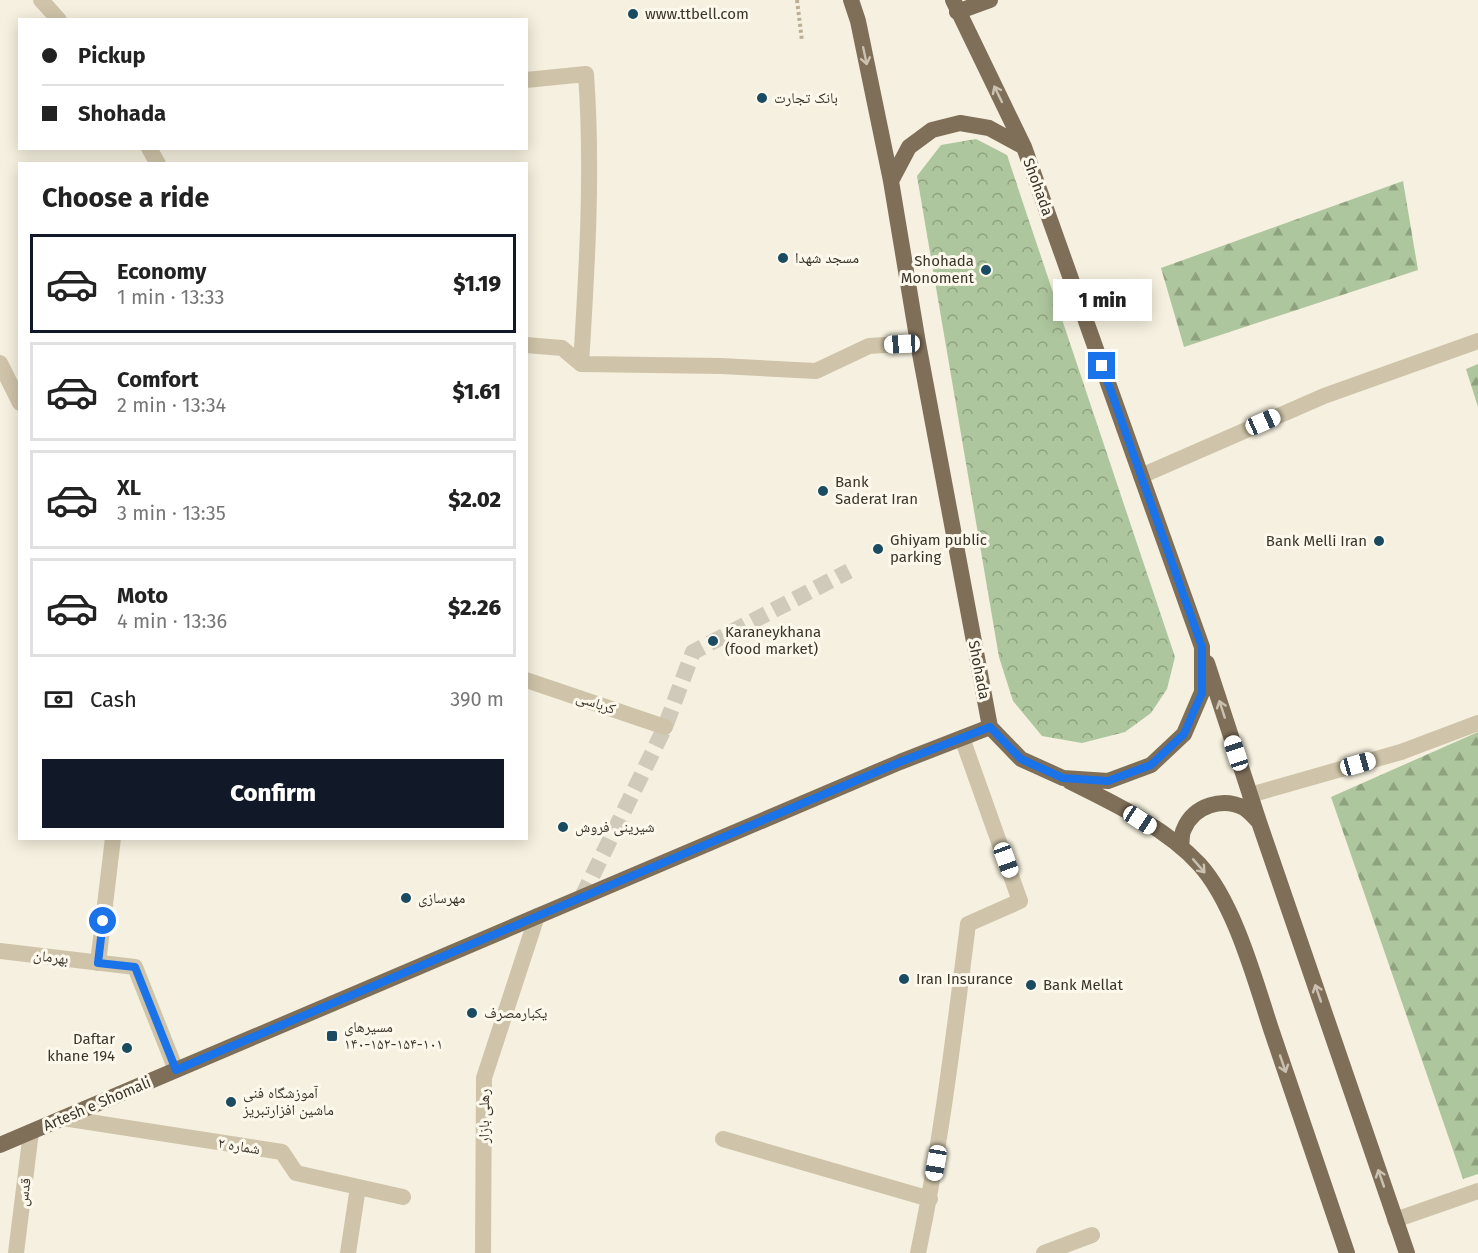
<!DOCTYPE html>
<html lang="en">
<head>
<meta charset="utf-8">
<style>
  :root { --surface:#fff; --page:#f2f2f2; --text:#222; --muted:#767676; --line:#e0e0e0; --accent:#111827 }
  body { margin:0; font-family:"Fira Sans","Noto Naskh Arabic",sans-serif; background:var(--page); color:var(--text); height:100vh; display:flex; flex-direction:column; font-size:22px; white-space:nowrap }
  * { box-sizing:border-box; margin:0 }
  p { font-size:20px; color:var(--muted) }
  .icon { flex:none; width:33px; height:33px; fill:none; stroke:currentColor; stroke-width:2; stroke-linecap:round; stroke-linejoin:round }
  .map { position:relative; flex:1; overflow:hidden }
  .drawer { position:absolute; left:18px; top:162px; width:510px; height:678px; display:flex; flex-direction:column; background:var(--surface); border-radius:0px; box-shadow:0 3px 15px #0003 }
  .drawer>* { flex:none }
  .banner { position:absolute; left:18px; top:18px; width:510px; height:132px; border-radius:0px; box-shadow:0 3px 15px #0003; display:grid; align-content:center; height:132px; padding:0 24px; background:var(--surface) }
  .end { position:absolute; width:27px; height:27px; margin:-14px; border:8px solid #1a73e8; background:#fff; box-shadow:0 0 0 3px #fff }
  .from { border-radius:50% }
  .bubble { position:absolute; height:42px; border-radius:0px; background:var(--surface); box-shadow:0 3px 15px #0003; font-size:20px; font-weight:800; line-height:42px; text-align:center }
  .car { position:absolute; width:18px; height:36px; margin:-18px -9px; border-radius:8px; box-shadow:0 0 4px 2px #0007; background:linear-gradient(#fff 24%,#345 0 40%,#fff 0 76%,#345 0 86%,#fff 0) }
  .banner b { display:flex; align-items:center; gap:21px; height:57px; font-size:22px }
  .banner b+b { border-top:2px solid var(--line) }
  .banner i { width:15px; height:15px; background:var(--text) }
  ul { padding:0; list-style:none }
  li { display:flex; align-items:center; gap:18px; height:99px; margin:0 12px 9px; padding:0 12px; border:3px solid var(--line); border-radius:0px }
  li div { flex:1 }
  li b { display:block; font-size:22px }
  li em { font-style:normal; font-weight:800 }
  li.active { border-color:var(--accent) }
  li>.icon { width:54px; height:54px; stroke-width:1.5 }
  h2 { padding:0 24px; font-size:27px; line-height:72px }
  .pay { display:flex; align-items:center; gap:15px; height:66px; padding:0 24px; font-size:22px }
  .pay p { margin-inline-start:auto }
  .action { display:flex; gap:12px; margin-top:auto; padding:12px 24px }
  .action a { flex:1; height:69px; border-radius:0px; background:var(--accent); color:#fff; font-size:24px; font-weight:800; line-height:69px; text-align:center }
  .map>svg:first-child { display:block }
  .forest { fill:url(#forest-firs) }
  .park { fill:url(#park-crowns) }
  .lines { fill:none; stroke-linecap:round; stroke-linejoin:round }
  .pedestrian-tunnel { stroke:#d0cabb; stroke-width:16; stroke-dasharray:16 8; stroke-linecap:butt }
  .path { stroke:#bbae93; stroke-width:4; stroke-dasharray:3 3; stroke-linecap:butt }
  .service { stroke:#cfc4a9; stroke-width:16 }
  .pedestrian { stroke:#cfc4a9; stroke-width:16 }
  .minor { stroke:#cfc4a9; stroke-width:16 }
  .primary { stroke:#7f6f59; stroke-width:16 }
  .oneway { stroke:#cac1b1 }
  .route { stroke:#1a73e8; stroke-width:8 }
  .poi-dot { fill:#1a4b61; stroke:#fcf8ec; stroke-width:2 }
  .labels { text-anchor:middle; stroke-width:6; stroke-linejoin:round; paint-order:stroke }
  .poi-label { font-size:15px; fill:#3b3429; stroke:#fcf8ec; text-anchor:start }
  .street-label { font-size:15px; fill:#3b3429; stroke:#fcf8ec }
</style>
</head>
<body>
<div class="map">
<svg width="1478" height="1253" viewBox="0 0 1478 1253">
  <defs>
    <pattern id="forest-firs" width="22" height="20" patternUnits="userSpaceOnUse" patternTransform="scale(1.5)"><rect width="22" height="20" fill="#aec69d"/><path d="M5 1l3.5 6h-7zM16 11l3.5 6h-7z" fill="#8fa280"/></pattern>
    <pattern id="park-crowns" width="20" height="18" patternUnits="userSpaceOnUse" patternTransform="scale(1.5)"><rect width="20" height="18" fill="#aec69d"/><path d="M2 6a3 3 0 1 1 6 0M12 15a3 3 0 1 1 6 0" fill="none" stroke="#8fa280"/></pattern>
  </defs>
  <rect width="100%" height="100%" fill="#f5f0df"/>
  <path class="forest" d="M 1403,181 L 1418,270 L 1184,347 L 1161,268 Z
    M 1478,364 L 1478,407 L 1466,369 Z
    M 1478,732 L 1478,1174 L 1463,1179 L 1331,797 Z"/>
  <path class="park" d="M 976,139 L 1007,155 L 1175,657 L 1167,689 L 1151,713 L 1125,732 L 1082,743 L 1042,736 L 1013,701 L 999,657 L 917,176 L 941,145 Z"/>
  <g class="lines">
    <path class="pedestrian-tunnel" d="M 582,897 L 665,727 L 693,652 L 849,571"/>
    <path class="path" d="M 797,0 L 802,41"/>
    <path class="service" d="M 41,0 L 59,20
      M 526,80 L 586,74 C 593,171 587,268 581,364
      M 149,148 L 158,164
      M 526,345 L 562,348 L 581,364 L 721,366 L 816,371 L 869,346 L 918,343
      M 0,363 L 20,403
      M 1141,476 L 1324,396 L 1478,341
      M 526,680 L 665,727
      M 1250,795 L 1401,752 L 1478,723
      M 98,963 L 113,838
      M 1395,1220 L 1478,1191"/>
    <path class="pedestrian" d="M 483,1253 L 484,1078 L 537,916"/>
    <path class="minor" d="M 0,951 L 135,967 L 176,1070
      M 63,1118 L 282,1152 L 296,1173 L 403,1197
      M 723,1139 L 930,1199
      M 16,1253 L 31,1132
      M 348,1253 L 358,1187
      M 918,1253 C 941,1144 954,1034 968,924 L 1020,901 L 962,738
      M 1044,1253 L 1092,1235"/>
    <path class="primary" d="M 851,0 L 858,21 L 891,181 L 918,343 L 990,727 L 1021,759 L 1063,778 L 1108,781 L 1151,765 L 1184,734 L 1202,692 L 1202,647 L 1024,147 L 953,0
      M 957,12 L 990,0
      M 891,181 L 909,147 L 932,130 L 960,123 L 989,128 L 1024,147
      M 1207,663 L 1259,822 L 1407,1253
      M 1069,781 C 1113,803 1165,827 1199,864 C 1234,902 1255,980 1271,1029 C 1296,1104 1322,1178 1347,1253
      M 1181,847 C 1182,842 1181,834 1184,829 C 1194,805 1223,797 1244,808 C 1249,811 1254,817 1258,821
      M 0,1145 L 900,762 L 990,727"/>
  </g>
  <defs><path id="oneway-shaft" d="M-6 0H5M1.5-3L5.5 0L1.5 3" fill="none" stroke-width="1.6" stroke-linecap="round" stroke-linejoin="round" transform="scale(1.5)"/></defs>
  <g class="oneway">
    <use href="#oneway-shaft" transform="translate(865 56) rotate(78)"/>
    <use href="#oneway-shaft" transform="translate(998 94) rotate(-116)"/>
    <use href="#oneway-shaft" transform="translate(1222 709) rotate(-108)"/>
    <use href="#oneway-shaft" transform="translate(1199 866) rotate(49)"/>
    <use href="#oneway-shaft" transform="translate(1318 993) rotate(-109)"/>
    <use href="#oneway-shaft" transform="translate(1283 1064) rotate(71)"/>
    <use href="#oneway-shaft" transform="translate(1381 1178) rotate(-109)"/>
  </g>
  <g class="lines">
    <path class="route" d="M 103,921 L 98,963 L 135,967 L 176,1070 L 900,762 L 990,727 L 1021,759 L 1063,778 L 1108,781 L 1151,765 L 1184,734 L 1193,713 L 1202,693 L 1202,647 L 1102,366"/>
  </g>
  <g class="poi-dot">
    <circle cx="633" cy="14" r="6"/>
    <circle cx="762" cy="98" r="6"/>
    <circle cx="783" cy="258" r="6"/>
    <circle cx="986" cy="270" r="6"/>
    <circle cx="823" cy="491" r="6"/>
    <circle cx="1379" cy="541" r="6"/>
    <circle cx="878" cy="549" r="6"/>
    <circle cx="713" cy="641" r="6"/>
    <circle cx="563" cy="827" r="6"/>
    <circle cx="406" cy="898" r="6"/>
    <circle cx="904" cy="979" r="6"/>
    <circle cx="1031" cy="985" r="6"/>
    <circle cx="472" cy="1013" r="6"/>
    <rect x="326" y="1030" width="12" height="12" rx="3"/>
    <circle cx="127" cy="1048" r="6"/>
    <circle cx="231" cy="1102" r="6"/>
  </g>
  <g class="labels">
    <g class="poi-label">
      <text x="645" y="19">www.ttbell.com</text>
      <text x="774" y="103">بانک تجارت</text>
      <text x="795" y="263">مسجد شهدا</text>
      <text x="974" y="266" text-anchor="end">Shohada<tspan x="974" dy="17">Monoment</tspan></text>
      <text x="835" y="487">Bank<tspan x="835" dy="17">Saderat Iran</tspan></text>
      <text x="890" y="545">Ghiyam public<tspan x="890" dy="17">parking</tspan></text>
      <text x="1367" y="546" text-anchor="end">Bank Melli Iran</text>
      <text x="725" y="637">Karaneykhana<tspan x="725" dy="17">(food market)</tspan></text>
      <text x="575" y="832">شیرینی فروش</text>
      <text x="418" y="903">مهرسازی</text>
      <text x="916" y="984">Iran Insurance</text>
      <text x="1043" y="990">Bank Mellat</text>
      <text x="484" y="1018">یکبارمصرف</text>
      <text x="344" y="1032">مسیرهای<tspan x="344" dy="17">۱۴۰-۱۵۲-۱۵۴-۱۰۱</tspan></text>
      <text x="115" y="1044" text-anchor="end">Daftar<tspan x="115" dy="17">khane 194</tspan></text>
      <text x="243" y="1098">آموزشگاه فنی<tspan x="243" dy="17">ماشین افزارتبریز</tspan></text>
    </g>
    <g class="street-label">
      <text transform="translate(1038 187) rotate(70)" y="5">Shohada</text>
      <text transform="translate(979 670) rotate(79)" y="5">Shohada</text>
      <text transform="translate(596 703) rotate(19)" y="5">کرباسی</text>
      <text transform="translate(51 957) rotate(7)" y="5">بهرمان</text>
      <text transform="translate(97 1104) rotate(-23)" y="5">Artesh e Shomali</text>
      <text transform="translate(484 1116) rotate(-90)" y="5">رهلی بازار</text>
      <text transform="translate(239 1146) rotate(9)" y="5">شماره ۲</text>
      <text transform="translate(24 1192) rotate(-83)" y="5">قدس</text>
    </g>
  </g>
</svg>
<i class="end from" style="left:103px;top:921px"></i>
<i class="end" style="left:1102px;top:366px"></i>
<div class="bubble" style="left:1053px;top:279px;width:99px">1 min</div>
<i class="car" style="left:902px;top:344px;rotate:267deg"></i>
<i class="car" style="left:1263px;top:422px;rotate:66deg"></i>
<i class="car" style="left:1236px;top:753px;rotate:342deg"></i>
<i class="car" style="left:1358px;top:764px;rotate:74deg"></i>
<i class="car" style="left:1140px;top:820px;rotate:123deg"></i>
<i class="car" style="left:1006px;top:860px;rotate:160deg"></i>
<i class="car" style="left:936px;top:1163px;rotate:190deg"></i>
<div class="banner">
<b><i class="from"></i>Pickup</b>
<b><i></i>Shohada</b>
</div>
<section class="drawer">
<h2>Choose a ride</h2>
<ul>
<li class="active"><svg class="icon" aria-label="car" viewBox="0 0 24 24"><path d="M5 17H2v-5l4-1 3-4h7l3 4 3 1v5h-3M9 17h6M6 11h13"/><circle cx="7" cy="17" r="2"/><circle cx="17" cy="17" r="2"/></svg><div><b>Economy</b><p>1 min · 13:33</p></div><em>$1.19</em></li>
<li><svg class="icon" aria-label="car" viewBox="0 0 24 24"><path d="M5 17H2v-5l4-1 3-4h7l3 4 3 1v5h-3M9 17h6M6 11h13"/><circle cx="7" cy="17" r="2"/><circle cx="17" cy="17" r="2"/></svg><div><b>Comfort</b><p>2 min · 13:34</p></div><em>$1.61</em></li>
<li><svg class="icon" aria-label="car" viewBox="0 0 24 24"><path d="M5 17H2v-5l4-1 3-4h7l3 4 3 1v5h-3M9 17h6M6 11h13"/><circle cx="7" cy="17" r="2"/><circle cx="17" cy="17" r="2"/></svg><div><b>XL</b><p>3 min · 13:35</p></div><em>$2.02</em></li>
<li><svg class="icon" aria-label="car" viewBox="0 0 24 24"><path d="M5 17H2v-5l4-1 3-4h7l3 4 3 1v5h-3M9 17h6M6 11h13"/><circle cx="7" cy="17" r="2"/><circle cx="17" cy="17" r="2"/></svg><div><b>Moto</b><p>4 min · 13:36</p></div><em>$2.26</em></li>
</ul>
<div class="pay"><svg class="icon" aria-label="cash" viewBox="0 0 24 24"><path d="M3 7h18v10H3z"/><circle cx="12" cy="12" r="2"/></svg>Cash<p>390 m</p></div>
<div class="action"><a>Confirm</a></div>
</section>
</div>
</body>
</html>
